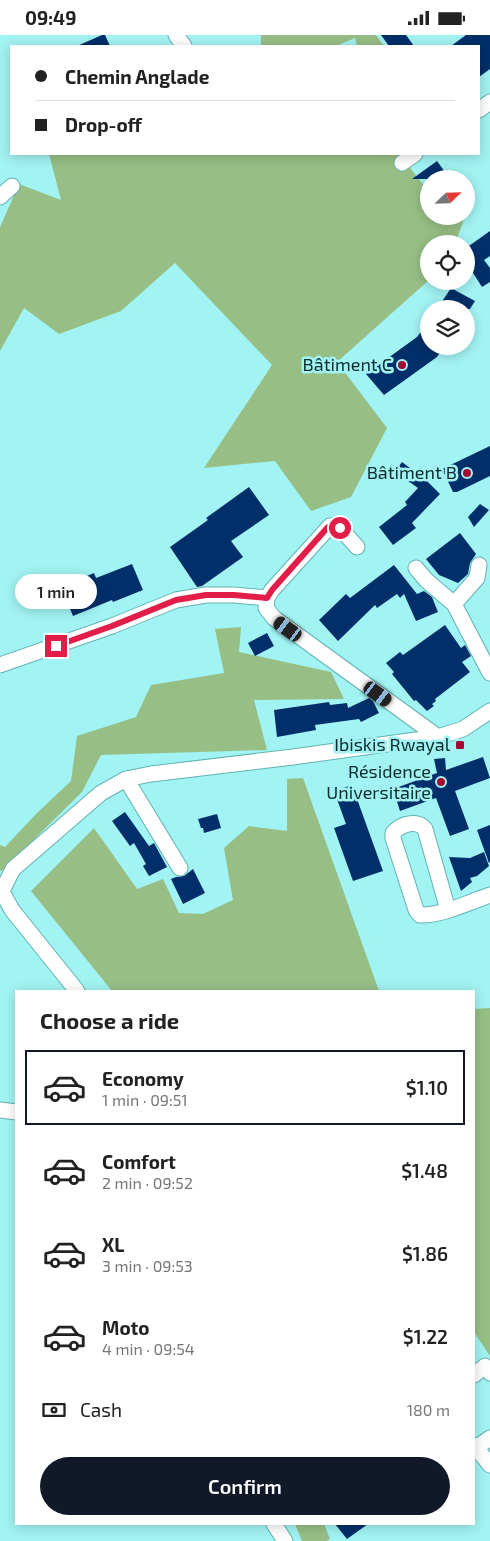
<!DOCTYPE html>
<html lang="en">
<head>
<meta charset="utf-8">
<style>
  :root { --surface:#fff; --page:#f2f2f2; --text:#222; --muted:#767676; --line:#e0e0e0; --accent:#111827 }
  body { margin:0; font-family:"Exo 2",sans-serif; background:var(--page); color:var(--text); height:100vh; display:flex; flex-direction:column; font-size:19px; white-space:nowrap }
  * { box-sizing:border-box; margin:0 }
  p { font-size:16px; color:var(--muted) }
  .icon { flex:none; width:28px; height:28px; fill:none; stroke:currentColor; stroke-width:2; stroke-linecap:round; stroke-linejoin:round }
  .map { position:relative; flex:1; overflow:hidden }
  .drawer { position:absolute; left:15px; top:955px; width:460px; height:535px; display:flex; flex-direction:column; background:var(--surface); border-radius:0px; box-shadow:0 2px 12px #0003 }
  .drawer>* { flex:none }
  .guide { position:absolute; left:10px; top:10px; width:470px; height:110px; border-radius:0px; box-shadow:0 2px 12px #0003; display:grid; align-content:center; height:110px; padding:0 25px; background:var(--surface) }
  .needle { width:32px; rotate:67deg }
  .fabs { position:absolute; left:420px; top:135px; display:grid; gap:10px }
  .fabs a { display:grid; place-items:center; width:55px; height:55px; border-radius:50%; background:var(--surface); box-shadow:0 2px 12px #0003; font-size:25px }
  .end { position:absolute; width:22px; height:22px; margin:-11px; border:6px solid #e11d48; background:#fff; box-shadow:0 0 0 2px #fff }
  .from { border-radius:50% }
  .bubble { position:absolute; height:35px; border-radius:18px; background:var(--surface); box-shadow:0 2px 12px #0003; font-size:16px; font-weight:600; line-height:35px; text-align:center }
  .car { position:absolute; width:15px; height:30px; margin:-15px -8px; border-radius:6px; box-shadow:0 0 4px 1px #0007; background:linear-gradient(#222 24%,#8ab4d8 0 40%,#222 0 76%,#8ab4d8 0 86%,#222 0) }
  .guide b { display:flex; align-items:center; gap:18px; height:48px; font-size:19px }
  .guide b+b { border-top:1px solid var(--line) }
  .guide i { width:12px; height:12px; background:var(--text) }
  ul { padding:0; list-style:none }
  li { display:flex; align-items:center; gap:15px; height:75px; margin:0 10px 8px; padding:0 15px; border:2px solid transparent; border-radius:0px }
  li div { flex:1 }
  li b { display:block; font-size:19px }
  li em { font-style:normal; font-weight:600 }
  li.selected { border-color:var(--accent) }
  li>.icon { width:45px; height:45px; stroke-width:1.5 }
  h2 { padding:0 25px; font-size:22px; line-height:60px }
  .pay { display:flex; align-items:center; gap:12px; height:55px; padding:0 25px; font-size:19px }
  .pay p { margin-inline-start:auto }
  .primary-button { display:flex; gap:10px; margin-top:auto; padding:10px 25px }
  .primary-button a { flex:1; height:58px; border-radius:30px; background:var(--accent); color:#fff; font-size:20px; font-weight:600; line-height:58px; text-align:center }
  .status { display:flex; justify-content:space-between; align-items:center; height:35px; padding:0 25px; background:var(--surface); direction:ltr }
  .status svg { height:14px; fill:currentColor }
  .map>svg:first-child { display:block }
  .green { fill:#97bf85 }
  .building { fill:#002f69 }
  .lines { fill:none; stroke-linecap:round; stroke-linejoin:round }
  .minor-casing { stroke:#62b2b3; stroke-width:17 }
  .minor { stroke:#fff; stroke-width:15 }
  .route { stroke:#e11d48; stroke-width:6 }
  .poi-dot { fill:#a40833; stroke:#a2f3f3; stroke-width:2 }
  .labels { text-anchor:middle; stroke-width:5; stroke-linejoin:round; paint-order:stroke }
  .poi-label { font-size:18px; fill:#092c2d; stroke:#a2f3f3; text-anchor:end }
</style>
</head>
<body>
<div class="status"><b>09:49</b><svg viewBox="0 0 49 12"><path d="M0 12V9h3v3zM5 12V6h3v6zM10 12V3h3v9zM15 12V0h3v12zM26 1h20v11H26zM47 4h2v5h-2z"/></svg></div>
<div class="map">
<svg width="490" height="1506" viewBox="0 0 490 1506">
  <rect width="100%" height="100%" fill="#a2f3f3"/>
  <path class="green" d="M 261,0 L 376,0 L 384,11 L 357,11 L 355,3 L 336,11 L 261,11 Z
    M 49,119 L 399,119 L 429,157 L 429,181 L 465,181 L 455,209 L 429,209 L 429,245 L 337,327 L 387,393 L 351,462 L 311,476 L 275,426 L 204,433 L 272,330 L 175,228 L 121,276 L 59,299 L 24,273 L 0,316 L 0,192 L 19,149 L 61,165 Z
    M 241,592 L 239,617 L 331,637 L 344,664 L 254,665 L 267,715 L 101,720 L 82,757 L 3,835 L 0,836 L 0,810 L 5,812 L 37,778 L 71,746 L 77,701 L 136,682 L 151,650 L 224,638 L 215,594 Z
    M 303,743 L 379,956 L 112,956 L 31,856 L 94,793 L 137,854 L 163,844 L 179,878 L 203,879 L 233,865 L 224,813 L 249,791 L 287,796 L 287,744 Z
    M 490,973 L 490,1321 L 474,1297 L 474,974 Z
    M 295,1489 L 324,1489 L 330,1504 L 327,1506 L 302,1506 Z"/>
  <path class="building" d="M 102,0 L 105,0 L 110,11 L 77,11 Z
    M 381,0 L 406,0 L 414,11 L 389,11 Z
    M 466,0 L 490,0 L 490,34 L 479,42 L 479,11 L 451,11 Z
    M 437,126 L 450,144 L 412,144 Z
    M 490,196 L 490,221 L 484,225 L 490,233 L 490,247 L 482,252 L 466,227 L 466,213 Z
    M 451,253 L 475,266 L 470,274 L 437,274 Z
    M 429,286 L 429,311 L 444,311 L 437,322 L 384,360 L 366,339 L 417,302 Z
    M 490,411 L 490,441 L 457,457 L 453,457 L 442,434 Z
    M 402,427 L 426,445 L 440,459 L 412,488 L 416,493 L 393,510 L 379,492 L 407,470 L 405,467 L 418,453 L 397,438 L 397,434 Z
    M 249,452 L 269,480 L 231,506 L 243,522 L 202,551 L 197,552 L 170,512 L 208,485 L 206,483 Z
    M 480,469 L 489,475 L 474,492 L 468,482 Z
    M 460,498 L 476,519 L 470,528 L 468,539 L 458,548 L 439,540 L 426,524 Z
    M 132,529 L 143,555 L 113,567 L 112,565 L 73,581 L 61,552 L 94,538 L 96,543 Z
    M 394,530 L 417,559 L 424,556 L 432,562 L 438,577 L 416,586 L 404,559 L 400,563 L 397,559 L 377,573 L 375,570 L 338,606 L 319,585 L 346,559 L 350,563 Z
    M 445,590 L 461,613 L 465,610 L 471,621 L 462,627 L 470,637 L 435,664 L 436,666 L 432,669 L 434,671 L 427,676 L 416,665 L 414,666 L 392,639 L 394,637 L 386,628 L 400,617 L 403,620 Z
    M 267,598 L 274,611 L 255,621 L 248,608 Z
    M 369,663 L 373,666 L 379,678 L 361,687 L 359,684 L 315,690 L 316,695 L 277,702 L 274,675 L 329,667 L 330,670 L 347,668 L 348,673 Z
    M 483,722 L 490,743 L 455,756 L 469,794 L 450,801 L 436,763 L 400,776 L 393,754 L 437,738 L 434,724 L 445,723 L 446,735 Z
    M 352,750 L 383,836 L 353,846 L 334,793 L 346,789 L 334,756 Z
    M 125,777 L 149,811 L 154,808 L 167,832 L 149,841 L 143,831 L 146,829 L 134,808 L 130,811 L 112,786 Z
    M 217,779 L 221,793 L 204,798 L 203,793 L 201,793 L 198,784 Z
    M 490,790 L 490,827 L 489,828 L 477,795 Z
    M 484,817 L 489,831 L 477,841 L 470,843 L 472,847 L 461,856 L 449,822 L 470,823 Z
    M 193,834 L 205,858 L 183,869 L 171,844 L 176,842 L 184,841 Z
    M 335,1489 L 368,1489 L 347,1504 Z"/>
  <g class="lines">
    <defs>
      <path id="minor" d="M 176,0 L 184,11
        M 479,75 L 490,67
        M 402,128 L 415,119
        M 0,162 L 12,151
        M 357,512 L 338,491 L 330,491 L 272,555 L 267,563 L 266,573 L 274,583 L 438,702
        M 479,530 L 477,543 L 454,569 L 490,638
        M 416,533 L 426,545 L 454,569
        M 0,630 L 112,591 L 176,565 L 206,560 L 234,560 L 267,563
        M 126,744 L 180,833
        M 2,857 L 12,875 L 77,956
        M 0,860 L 13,834 L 101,758 L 126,744 L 151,739 L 293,722 L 438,702 L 463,694 L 490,676
        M 448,875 L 425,794 C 417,784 401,789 393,798 L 393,803 L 416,875 L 420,880 C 441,881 470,867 490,860
        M 0,1075 L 16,1077
        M 474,1340 L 485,1331 L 490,1338
        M 474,1410 L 490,1430
        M 476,1413 L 490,1403
        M 274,1489 L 285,1506"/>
    </defs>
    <use href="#minor" class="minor-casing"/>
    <use href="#minor" class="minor"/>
  </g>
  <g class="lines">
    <path class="route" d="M 56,611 L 112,591 L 176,565 L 206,560 L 234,560 L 267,563 L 272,555 L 328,492 L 334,490 L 340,493"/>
  </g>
  <g class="poi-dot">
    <circle cx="402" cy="330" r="5"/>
    <circle cx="467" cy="438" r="5"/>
    <rect x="455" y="705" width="10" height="10" rx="2.5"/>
    <circle cx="441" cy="747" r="5"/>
  </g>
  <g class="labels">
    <g class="poi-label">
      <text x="392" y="336">Bâtiment C</text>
      <text x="457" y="444">Bâtiment B</text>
      <text x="450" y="716">Ibiskis Rwayal</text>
      <text x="431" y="743">Résidence<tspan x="431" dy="21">Universitaire</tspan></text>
    </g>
  </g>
</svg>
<div class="fabs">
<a><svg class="needle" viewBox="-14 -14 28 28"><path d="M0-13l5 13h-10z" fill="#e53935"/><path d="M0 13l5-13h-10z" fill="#767676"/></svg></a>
<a><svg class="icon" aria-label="locate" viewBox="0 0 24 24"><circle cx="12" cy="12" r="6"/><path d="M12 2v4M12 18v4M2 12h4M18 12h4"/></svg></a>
<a><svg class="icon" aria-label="layers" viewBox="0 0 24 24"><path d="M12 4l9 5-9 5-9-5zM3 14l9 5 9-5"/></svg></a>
</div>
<i class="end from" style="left:340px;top:493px"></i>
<i class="end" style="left:56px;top:611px"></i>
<div class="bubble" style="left:15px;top:539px;width:82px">1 min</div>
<i class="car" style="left:288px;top:594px;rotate:306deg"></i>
<i class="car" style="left:378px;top:659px;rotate:126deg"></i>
<div class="guide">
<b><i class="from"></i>Chemin Anglade</b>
<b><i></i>Drop-off</b>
</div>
<section class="drawer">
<h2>Choose a ride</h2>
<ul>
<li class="selected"><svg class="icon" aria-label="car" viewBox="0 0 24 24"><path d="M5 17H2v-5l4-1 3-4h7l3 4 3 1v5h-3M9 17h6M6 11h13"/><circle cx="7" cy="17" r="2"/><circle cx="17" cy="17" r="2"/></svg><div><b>Economy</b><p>1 min · 09:51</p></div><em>$1.10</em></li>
<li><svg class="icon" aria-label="car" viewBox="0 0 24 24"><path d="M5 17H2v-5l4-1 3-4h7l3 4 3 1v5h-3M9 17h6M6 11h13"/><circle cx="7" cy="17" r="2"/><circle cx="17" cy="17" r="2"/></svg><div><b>Comfort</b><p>2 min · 09:52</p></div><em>$1.48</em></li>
<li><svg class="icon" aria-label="car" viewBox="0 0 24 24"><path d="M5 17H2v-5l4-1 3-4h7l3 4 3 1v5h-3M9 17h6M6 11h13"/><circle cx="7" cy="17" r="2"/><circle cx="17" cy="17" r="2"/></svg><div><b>XL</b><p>3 min · 09:53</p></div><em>$1.86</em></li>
<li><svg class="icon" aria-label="car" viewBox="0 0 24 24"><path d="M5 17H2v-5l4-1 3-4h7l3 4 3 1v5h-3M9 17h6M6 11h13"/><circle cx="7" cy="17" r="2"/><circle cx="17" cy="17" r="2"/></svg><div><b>Moto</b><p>4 min · 09:54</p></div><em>$1.22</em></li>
</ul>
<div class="pay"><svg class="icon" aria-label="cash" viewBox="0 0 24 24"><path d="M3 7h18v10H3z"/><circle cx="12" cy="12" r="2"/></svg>Cash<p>180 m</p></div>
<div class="primary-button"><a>Confirm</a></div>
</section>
</div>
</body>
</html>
